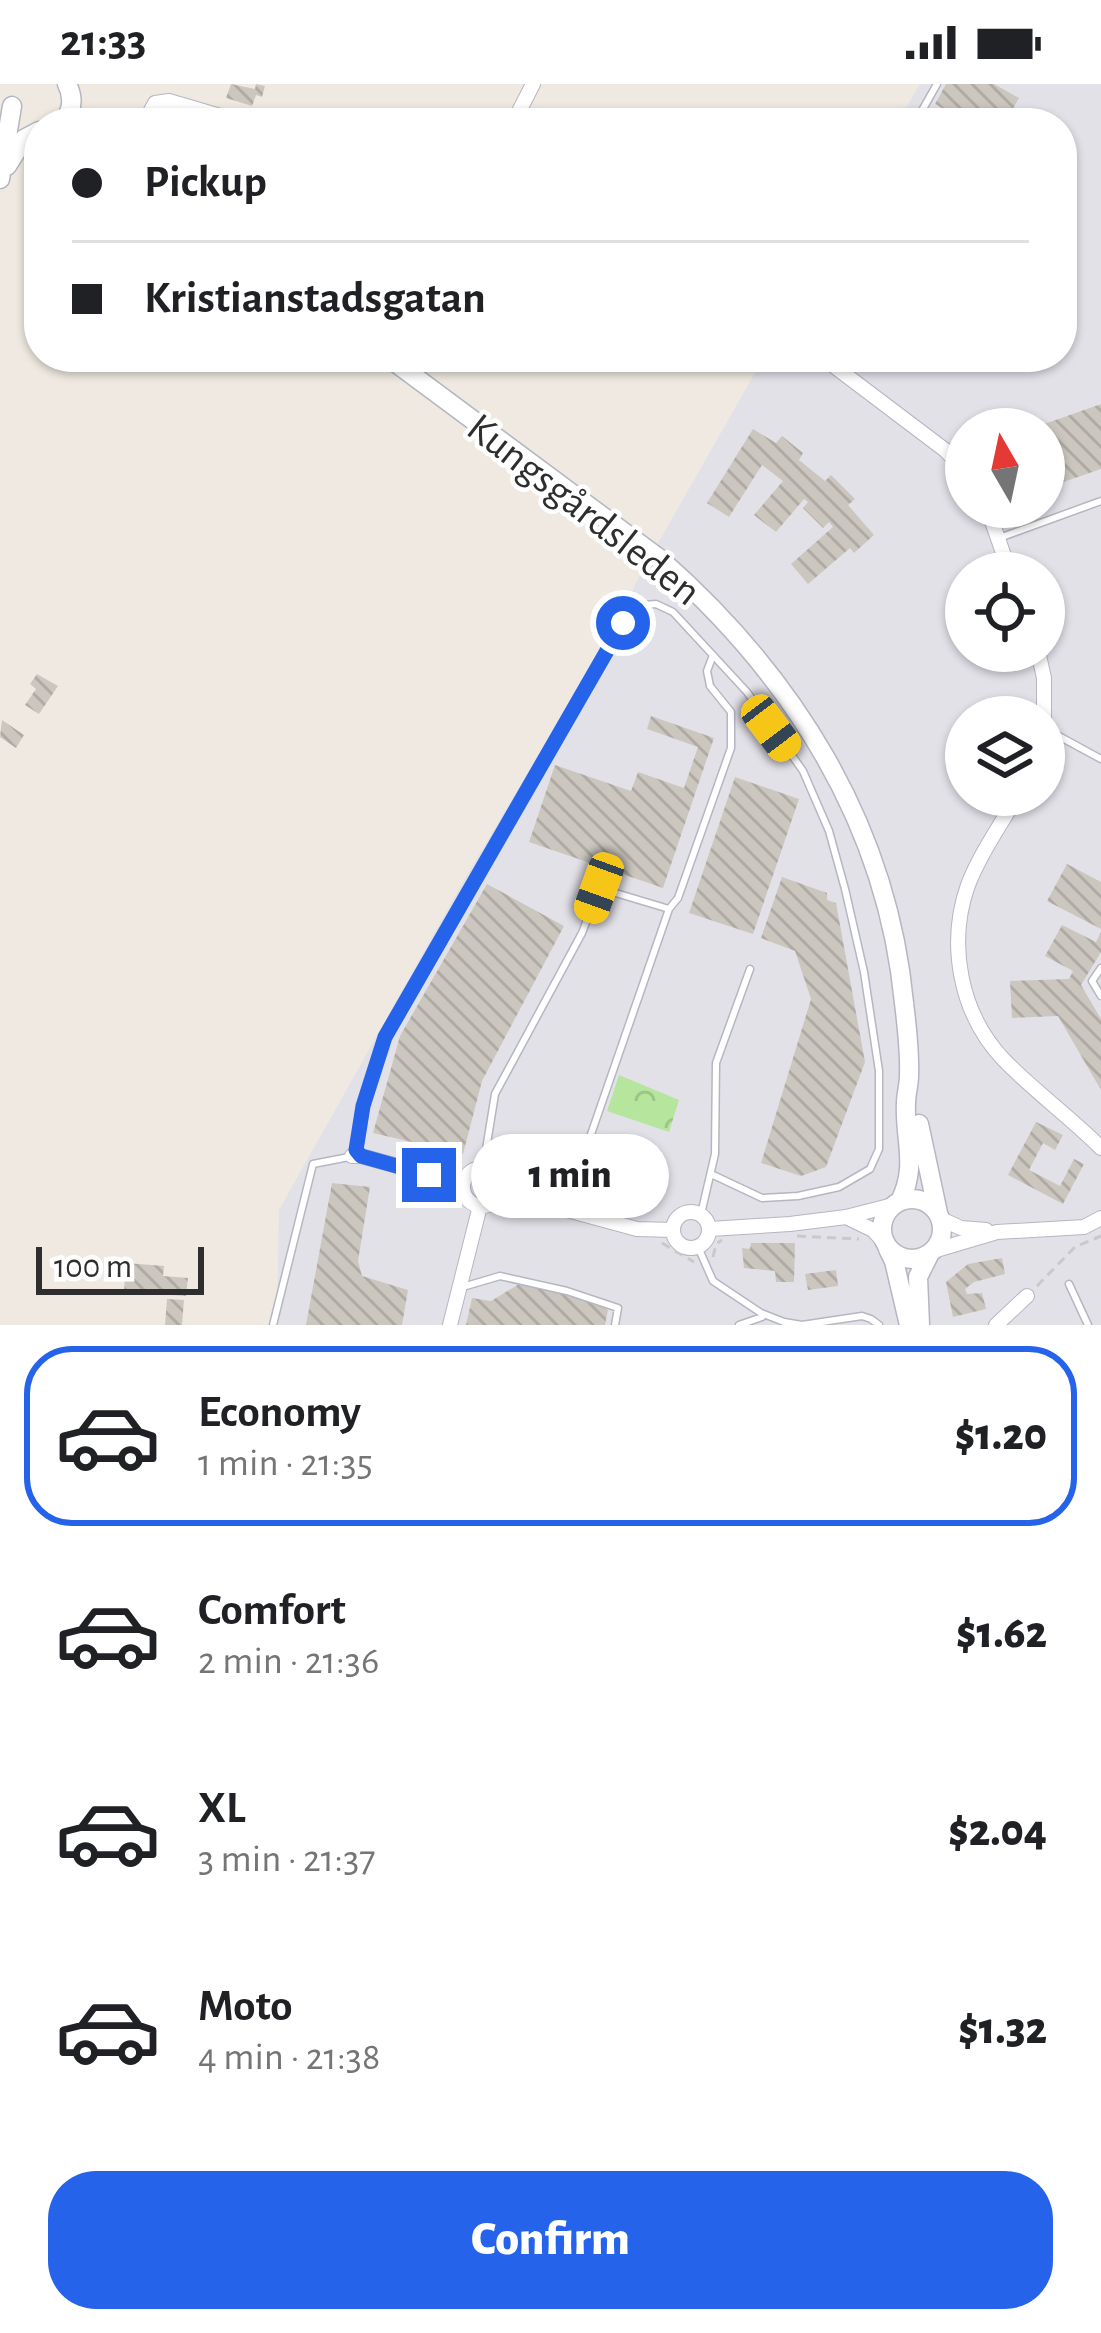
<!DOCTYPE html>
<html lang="en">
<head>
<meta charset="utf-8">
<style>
  :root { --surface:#fff; --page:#f6f6f6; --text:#202124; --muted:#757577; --line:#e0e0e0; --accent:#2563eb }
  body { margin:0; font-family:"Alegreya Sans",sans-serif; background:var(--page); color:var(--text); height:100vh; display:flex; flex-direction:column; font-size:45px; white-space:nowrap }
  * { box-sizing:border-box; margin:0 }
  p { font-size:39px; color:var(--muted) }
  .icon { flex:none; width:66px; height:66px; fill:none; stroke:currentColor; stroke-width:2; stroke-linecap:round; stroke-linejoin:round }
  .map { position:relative; height:1241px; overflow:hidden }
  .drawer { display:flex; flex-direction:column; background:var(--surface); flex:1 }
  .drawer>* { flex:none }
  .top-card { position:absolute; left:24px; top:24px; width:1053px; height:264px; border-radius:48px; box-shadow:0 3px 9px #0004; display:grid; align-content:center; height:264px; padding:0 48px; background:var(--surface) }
  .needle { width:78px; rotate:351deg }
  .buttons { position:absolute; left:945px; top:324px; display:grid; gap:24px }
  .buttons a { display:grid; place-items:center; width:120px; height:120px; border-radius:50%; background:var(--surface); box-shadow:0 3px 9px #0004; font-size:60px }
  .scale { position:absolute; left:36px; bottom:30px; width:168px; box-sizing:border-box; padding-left:12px; border:6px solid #2e2e2e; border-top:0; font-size:33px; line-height:42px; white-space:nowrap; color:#2e2e2e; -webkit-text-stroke:9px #fff; paint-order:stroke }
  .end { position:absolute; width:54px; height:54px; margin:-27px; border:15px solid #2563eb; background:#fff; box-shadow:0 0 0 6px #fff }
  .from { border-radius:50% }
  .bubble { position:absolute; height:84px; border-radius:42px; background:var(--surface); box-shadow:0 3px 9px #0004; font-size:39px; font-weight:800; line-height:84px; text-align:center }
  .car { position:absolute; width:36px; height:72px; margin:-36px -18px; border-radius:15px; box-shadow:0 0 9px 3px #0007; background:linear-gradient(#f5c518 24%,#345 0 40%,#f5c518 0 76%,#345 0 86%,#f5c518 0) }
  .top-card b { display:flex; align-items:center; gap:42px; height:114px; font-size:45px }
  .top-card b+b { border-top:3px solid var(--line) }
  .top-card i { width:30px; height:30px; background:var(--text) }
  ul { padding:21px 0 0; list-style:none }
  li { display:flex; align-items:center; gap:36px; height:180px; margin:0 24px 18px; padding:0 24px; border:6px solid transparent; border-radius:48px }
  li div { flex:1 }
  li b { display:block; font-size:45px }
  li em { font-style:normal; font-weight:800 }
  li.selected { border-color:var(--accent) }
  li>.icon { width:108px; height:108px; stroke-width:1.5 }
  .cta { display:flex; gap:24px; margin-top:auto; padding:24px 48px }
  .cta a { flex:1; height:138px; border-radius:48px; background:var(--accent); color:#fff; font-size:48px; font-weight:800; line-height:138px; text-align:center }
  .status { display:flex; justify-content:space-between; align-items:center; height:84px; padding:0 60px; background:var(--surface); direction:ltr }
  .status svg { height:33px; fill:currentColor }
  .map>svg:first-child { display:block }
  .industrial { fill:#e3e1e8; fill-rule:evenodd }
  .park { fill:url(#park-crowns) }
  .building { fill:url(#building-back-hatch) }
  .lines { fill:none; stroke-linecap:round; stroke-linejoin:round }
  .lane-casing { stroke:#b4b7c1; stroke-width:9 }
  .street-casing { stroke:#b4b7c1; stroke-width:16 }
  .secondary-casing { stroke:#b4b7c1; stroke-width:21 }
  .path { stroke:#c9c9c9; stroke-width:3; stroke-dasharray:9 6; stroke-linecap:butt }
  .lane { stroke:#fff; stroke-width:6 }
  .street { stroke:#fff; stroke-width:14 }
  .secondary { stroke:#fff; stroke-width:18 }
  .route { stroke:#2563eb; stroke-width:15 }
  .labels { text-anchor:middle; stroke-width:9; stroke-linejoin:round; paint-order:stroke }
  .street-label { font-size:42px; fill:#2e2e2e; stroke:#fff }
</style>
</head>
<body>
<div class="status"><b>21:33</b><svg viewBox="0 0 49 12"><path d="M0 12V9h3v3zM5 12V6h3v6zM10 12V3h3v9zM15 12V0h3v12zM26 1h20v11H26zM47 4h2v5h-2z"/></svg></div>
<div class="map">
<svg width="1101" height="1241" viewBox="0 0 1101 1241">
  <defs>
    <pattern id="park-crowns" width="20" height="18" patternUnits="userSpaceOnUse" patternTransform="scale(3)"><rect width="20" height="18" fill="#b6e59e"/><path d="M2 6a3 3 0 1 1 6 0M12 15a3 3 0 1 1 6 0" fill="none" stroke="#9dc588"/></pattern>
    <pattern id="building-back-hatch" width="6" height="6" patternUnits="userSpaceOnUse" patternTransform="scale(3)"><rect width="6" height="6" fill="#cbc7bf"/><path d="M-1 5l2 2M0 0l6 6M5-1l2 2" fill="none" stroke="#afaba4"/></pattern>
  </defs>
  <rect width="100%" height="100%" fill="#efe9e1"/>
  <path class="industrial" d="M 920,0 L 1101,0 L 1101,1241 L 277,1241 L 279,1126 L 467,791 L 614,544 L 641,489 L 764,273 L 1062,273 L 1062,39 L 897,39 ZM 966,345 L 1044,345 L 1044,423 L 966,423 ZM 966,489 L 1044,489 L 1044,567 L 966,567 ZM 966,633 L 1044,633 L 1044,711 L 966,711 Z"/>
  <path class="park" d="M 619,991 L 679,1016 L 669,1048 L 607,1027 Z"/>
  <path class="building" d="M 231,0 L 255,5 L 256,0 L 265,2 L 262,13 L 256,11 L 252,22 L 226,14 Z
    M 946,0 L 994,0 L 1019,14 L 1005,39 L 968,39 L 935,20 Z
    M 1101,320 L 1101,385 L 1046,404 L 1044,345 L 1033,344 Z
    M 753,345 L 776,359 L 782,352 L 803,369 L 799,376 L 825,397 L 831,391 L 855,415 L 848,421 L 874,451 L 854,469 L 850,464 L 808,500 L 791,480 L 833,443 L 829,438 L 823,444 L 803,424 L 808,418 L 804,415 L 776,448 L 754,431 L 783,397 L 762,381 L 729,433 L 707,419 Z
    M 37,590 L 58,602 L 39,630 L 25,621 L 36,605 L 30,600 Z
    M 651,632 L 714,654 L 663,804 L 529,758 L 555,681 L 631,707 L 638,688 L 684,704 L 698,663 L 647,645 Z
    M 2,636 L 24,651 L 16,664 L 0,653 Z
    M 735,693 L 799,715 L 753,850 L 689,829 Z
    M 1067,780 L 1101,798 L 1101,845 L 1047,817 Z
    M 782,793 L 827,809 L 827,816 L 836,819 L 865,978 L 826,1083 L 801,1092 L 761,1079 L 811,915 L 795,867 L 761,854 Z
    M 487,800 L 564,842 L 482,997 L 463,1070 L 373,1049 L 400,952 Z
    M 1062,841 L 1096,858 L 1101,848 L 1101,868 L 1081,901 L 1101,935 L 1101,1006 L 1058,932 L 1012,934 L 1010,897 L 1069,895 L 1073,887 L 1045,872 Z
    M 1036,1038 L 1063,1051 L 1055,1066 L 1043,1059 L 1029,1086 L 1060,1102 L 1074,1075 L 1084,1080 L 1063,1120 L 1008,1091 Z
    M 332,1099 L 370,1103 L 358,1177 L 362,1192 L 408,1206 L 402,1241 L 306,1241 Z
    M 751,1159 L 795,1159 L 794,1198 L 776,1198 L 775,1187 L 744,1184 L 742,1164 L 750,1165 Z
    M 1002,1174 L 1005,1190 L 974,1198 L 965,1205 L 967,1210 L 982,1209 L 986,1225 L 953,1233 L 946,1198 L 968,1180 Z
    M 126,1179 L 164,1182 L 163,1192 L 188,1194 L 186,1212 L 124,1208 Z
    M 836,1186 L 838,1202 L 808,1206 L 805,1190 Z
    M 521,1199 L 597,1218 L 608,1226 L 605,1241 L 466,1241 L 472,1214 L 491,1217 Z
    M 167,1215 L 184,1216 L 182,1241 L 165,1241 Z"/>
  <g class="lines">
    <defs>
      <path id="lane" d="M 915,39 L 937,0
        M 1002,453 L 1101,417
        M 1044,644 L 1101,675
        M 669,825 L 678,814 L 731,664 L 731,628 L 710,602 L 707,587 L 713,571
        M 1101,884 L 1092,897 L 1101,912
        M 359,1069 L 356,1066 L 358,1041 L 385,953 L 632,522 L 656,520 L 673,528 L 747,608 L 803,687 L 829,747 L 845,805 L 864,888 L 879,987 L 879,1065 L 870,1085 L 839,1103 L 798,1112 L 762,1114 L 711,1090
        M 483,1084 L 495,1010 L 582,849 L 599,804 L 669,825 L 571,1108 L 566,1119 L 558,1121
        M 701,1130 L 715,1070 L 716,979 L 750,885
        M 698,1163 L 713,1197 L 761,1229 L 784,1238 L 802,1241 L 862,1232 L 871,1235 L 879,1241
        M 1069,1200 L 1088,1241
        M 466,1202 L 500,1192 L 567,1207 L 618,1224 L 615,1241
        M 273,1241 L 313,1080 L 349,1073
        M 739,1241 L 762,1233"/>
      <path id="street" d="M 144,39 L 155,19 L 169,17 L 244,39
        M 513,39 L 533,0
        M 822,273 L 945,366 L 966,388
        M 987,423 L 1010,489
        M 1038,567 L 1044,594 L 1044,635
        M 1018,711 C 1001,740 980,770 968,801 C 947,860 960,930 1004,976 C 1034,1007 1070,1033 1101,1064
        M 352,1072 L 361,1072 L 463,1100
        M463 1103a19 19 0 1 1 38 0a19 19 0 1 1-38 0Z
        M 501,1104 L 512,1111 L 637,1145 L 673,1146
        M673 1146a18 18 0 1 1 36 0a18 18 0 1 1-36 0Z
        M 846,1133 L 873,1146 L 884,1158
        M 941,1135 L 961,1144 L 986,1146
        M 710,1145 L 790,1140 L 846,1133 L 893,1121
        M 933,1167 L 997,1148 L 1084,1143 L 1101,1134
        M 450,1241 L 480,1122
        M 996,1241 L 1027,1212"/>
      <path id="secondary" d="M 62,39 C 73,27 74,14 67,0
        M 7,82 L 24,55 L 39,47
        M 0,95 L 12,22
        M 388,273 L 660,475 C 793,592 887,740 904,919 C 907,943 910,968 909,992 C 909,1001 906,1010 906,1019 C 904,1055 918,1082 900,1117
        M 919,1040 L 938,1129
        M882 1145a30 30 0 1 1 60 0a30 30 0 1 1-60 0Z
        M 888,1165 L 894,1177 L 909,1241
        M 920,1241 L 918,1193 L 929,1171"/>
    </defs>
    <use href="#lane" class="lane-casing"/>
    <use href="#street" class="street-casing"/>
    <use href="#secondary" class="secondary-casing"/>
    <path class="path" d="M 797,1152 L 859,1155
      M 662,1159 L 694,1178
      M 713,1173 L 716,1160 L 722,1156
      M 1037,1202 L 1075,1163 L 1101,1152"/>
    <use href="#lane" class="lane"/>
    <use href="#street" class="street"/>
    <use href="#secondary" class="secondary"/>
  </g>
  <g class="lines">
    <path class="route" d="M 429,1091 L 361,1072 L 356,1066 L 363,1022 L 385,953 L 623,539"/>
  </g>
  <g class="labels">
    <g class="street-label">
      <text transform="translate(585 424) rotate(38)" y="15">Kungsgårdsleden</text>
    </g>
  </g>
</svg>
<div class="buttons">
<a><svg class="needle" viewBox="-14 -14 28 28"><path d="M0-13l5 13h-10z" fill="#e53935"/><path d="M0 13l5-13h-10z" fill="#757577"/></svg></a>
<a><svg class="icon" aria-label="locate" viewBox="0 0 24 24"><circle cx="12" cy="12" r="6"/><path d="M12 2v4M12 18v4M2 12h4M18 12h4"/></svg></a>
<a><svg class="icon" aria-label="layers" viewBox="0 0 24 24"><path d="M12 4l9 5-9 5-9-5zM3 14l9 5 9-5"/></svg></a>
</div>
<div class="scale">100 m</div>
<i class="end from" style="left:623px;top:539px"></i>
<i class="end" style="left:429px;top:1091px"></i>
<div class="bubble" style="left:471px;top:1050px;width:198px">1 min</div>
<i class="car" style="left:771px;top:644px;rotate:143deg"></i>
<i class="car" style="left:599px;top:804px;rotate:200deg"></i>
<div class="top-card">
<b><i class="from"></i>Pickup</b>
<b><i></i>Kristianstadsgatan</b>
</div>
</div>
<section class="drawer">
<ul>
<li class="selected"><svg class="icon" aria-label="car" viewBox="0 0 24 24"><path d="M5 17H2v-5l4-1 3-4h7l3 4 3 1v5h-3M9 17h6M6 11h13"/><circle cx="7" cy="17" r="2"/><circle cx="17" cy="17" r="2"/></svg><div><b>Economy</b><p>1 min · 21:35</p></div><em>$1.20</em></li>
<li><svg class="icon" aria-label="car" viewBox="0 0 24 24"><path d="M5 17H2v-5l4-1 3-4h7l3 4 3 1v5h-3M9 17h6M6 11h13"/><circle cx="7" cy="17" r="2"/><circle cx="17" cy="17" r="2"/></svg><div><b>Comfort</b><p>2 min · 21:36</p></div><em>$1.62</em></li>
<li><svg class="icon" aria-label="car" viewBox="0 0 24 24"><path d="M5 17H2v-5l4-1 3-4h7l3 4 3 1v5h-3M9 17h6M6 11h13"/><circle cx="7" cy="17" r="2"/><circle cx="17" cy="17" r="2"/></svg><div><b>XL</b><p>3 min · 21:37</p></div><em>$2.04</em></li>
<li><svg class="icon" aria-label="car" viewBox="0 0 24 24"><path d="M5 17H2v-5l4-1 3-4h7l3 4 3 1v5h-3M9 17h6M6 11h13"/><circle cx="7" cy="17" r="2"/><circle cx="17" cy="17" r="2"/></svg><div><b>Moto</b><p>4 min · 21:38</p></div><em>$1.32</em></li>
</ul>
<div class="cta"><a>Confirm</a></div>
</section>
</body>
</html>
